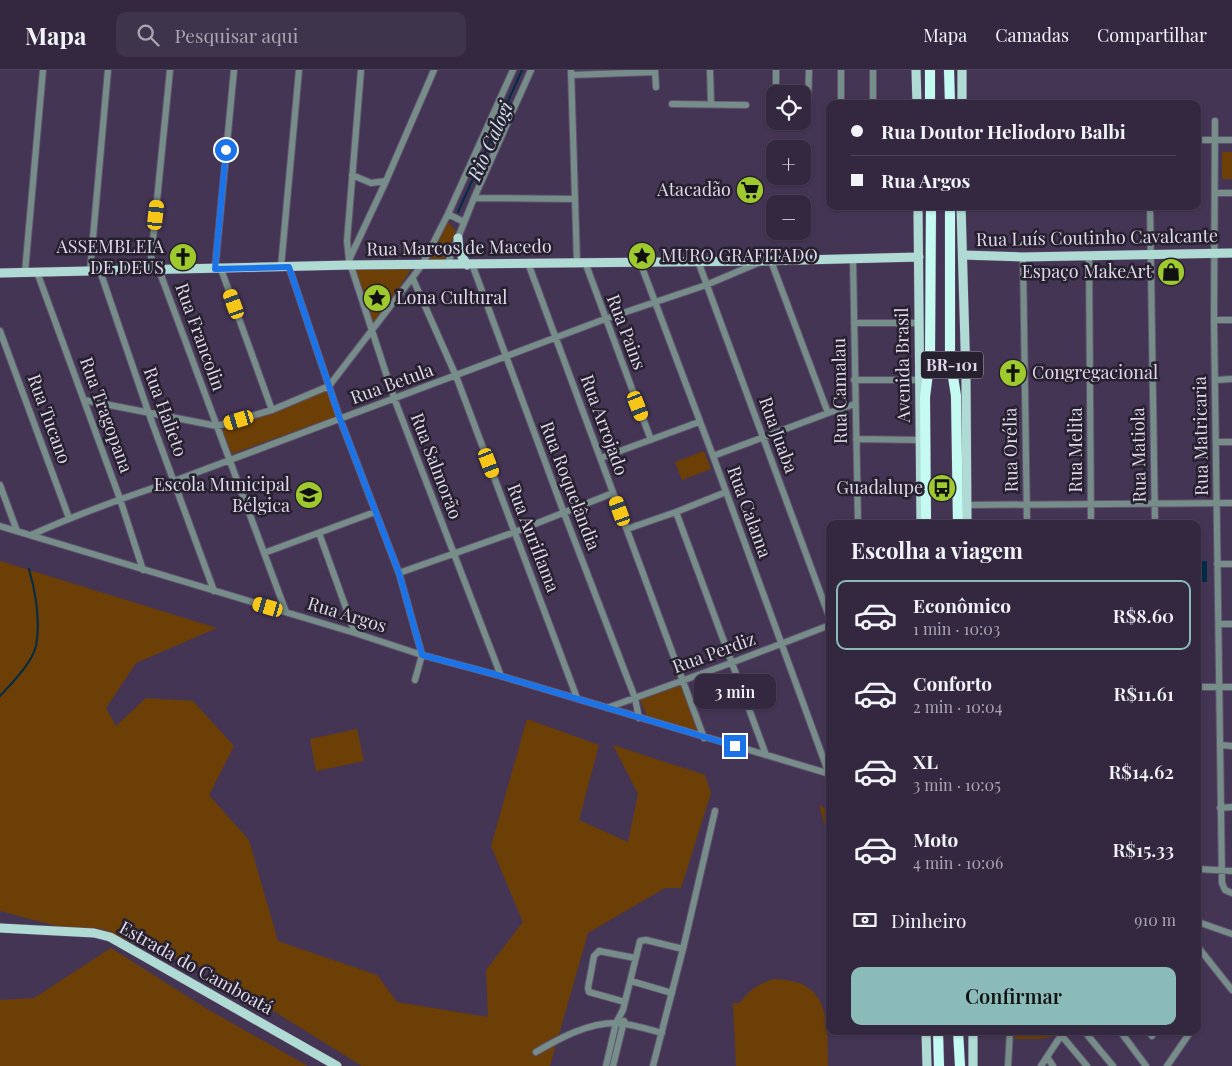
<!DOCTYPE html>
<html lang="pt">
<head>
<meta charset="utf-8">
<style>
  :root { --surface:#332840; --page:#3e344b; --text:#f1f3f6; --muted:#a9a6b1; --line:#4e4459; --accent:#8bbbb9 }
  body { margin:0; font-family:"Playfair Display",serif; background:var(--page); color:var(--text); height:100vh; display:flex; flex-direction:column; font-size:19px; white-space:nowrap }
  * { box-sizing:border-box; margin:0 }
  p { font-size:16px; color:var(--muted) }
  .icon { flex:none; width:28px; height:28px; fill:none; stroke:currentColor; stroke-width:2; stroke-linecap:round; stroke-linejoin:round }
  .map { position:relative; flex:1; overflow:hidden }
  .panel { position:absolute; left:826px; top:450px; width:375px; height:515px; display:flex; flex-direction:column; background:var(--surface); border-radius:10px; box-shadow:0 1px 4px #0004,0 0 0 1px var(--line) }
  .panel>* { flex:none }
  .banner { position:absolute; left:826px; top:30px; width:375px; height:110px; border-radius:10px; box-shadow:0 1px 4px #0004,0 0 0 1px var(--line); display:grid; align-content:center; height:110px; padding:0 25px; background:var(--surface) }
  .fabs { position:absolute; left:766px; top:15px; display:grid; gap:10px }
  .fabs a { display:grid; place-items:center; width:45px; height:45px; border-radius:10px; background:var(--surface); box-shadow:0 1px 4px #0004,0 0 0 1px var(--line); font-size:25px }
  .end { position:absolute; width:22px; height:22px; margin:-11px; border:6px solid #1a73e8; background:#fff; box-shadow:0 0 0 2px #fff }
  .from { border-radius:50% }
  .bubble { position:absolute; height:35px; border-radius:10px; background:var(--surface); box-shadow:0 1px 4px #0004,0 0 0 1px var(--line); font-size:16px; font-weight:600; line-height:35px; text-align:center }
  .car { position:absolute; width:15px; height:30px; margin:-15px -8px; border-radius:6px; box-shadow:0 0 4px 1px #0007; background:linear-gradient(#f5c518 24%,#345 0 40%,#f5c518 0 76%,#345 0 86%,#f5c518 0) }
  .banner b { display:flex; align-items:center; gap:18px; height:48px; font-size:19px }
  .banner b+b { border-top:1px solid var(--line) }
  .banner i { width:12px; height:12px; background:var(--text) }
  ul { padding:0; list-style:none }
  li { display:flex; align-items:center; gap:15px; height:70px; margin:0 10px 8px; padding:0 15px; border:2px solid transparent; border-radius:10px }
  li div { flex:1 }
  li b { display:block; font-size:19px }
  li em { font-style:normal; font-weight:600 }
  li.current { border-color:var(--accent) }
  li>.icon { width:45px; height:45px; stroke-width:1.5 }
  h2 { padding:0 25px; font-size:22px; line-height:60px }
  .pay { display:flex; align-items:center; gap:12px; height:55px; padding:0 25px; font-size:19px }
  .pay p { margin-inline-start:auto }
  .button { display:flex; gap:10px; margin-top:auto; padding:10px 25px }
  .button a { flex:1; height:58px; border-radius:10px; background:var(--accent); color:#111; font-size:20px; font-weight:600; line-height:58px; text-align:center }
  header { display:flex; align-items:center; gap:30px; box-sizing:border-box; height:70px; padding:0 25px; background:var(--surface); border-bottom:1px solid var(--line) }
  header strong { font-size:24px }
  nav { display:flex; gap:28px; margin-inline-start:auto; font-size:18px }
  .search { width:350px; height:45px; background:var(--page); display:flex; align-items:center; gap:12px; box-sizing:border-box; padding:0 18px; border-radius:10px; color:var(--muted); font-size:19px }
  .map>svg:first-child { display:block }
  .green { fill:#6c3f06 }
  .water { fill:#012b47 }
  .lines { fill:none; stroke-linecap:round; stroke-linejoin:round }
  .stream { stroke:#012b47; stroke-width:2 }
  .minor-casing { stroke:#605270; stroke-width:8 }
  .major-casing { stroke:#605270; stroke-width:10 }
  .highway-casing { stroke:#605270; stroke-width:11 }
  .minor { stroke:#778d89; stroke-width:6 }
  .major { stroke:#afdbd4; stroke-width:9 }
  .highway { stroke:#c4faf2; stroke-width:10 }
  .route { stroke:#1a73e8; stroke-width:6 }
  .labels { text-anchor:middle; stroke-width:5; stroke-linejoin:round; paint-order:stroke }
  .shield { fill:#27212f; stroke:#a8a0b2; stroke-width:1 }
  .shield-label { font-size:16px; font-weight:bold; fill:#dfd7ea }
  .poi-label { font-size:18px; fill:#dfd7ea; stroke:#27212f; text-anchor:end }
  .street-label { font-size:18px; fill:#dfd7ea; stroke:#27212f }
  .water-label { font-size:19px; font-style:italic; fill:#cddfef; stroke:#27212f }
</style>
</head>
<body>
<header>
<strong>Mapa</strong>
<div class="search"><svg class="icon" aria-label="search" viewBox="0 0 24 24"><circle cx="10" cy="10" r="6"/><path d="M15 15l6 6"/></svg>Pesquisar aqui</div>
<nav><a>Mapa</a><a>Camadas</a><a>Compartilhar</a></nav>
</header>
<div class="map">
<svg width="1232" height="996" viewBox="0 0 1232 996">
  <rect width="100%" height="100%" fill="#443555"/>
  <path class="green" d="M 1222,82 L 1232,82 L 1232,109 L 1222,109 Z
    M 446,150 L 456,161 L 442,193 L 430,189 Z
    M 351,196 L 413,196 L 372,260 Z
    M 327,321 L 337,346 L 232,384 L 222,360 L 273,342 Z
    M 704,381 L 711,399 L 682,410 L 675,392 Z
    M 0,491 L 217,558 L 136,593 L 106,638 L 116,656 L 146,628 L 193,631 L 234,676 L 209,725 L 249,770 L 278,871 L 377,905 L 397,932 L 488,947 L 486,900 L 523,852 L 491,776 L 527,649 L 599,675 L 579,750 L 628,772 L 638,724 L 613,675 L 705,705 L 711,723 L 681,818 L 665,818 L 588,863 L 550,996 L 362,996 L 204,898 L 143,877 L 102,859 L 60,857 L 0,841 Z
    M 680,615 L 703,665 L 647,646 L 640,630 Z
    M 357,659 L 364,691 L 316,701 L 310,669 Z
    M 819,735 L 830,741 L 830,763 L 825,757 Z
    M 111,878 L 207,939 L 308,996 L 0,996 L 0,930 L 34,928 Z
    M 774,909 C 832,910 827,952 828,996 L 736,996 L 733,933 L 740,933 C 749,920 758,914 774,909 Z
    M 1014,961 L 1053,961 L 1052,967 L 1038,969 L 1015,969 Z"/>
  <path class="water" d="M 1198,491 L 1207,491 L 1207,512 L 1198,512 Z"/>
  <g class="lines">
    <path class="stream" d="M 458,142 L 522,0
      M 0,626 C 12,613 32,593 36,576 C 41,550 36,524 29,499"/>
    <defs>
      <path id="minor" d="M 361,0 L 347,171 L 349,190 L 394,328 L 501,606
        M 571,0 L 577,193
        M 655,0 L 656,17
        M 710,0 L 711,34
        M 776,0 L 776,24
        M 873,0 L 873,34
        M 571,5 L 655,2
        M 672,34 L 746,35
        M 841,34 L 841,0
        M 808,35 L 809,0
        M 1215,51 L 1214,250 L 1222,813 L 1225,820 L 1232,823
        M 1198,70 L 1232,70
        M 352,105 L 371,113 L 386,111
        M 1215,123 L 1232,123
        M 474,128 L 575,129
        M 1150,136 L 1155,454
        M 448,144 L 464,152
        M 1089,186 L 1091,454
        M 1023,187 L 1027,454
        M 853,189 L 858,454
        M 349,190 L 386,111 L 434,0
        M 698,191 L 830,549
        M 771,191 L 828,343
        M 585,192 L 651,370
        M 640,192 L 713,386 L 829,704
        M 528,193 L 704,668
        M 472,194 L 564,443 L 635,628 L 639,648
        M 447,195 L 474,128 L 531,0
        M 281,197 L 299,0
        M 289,197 L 340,349 L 399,503 L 422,585 L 415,610
        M 215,199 L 234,0
        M 221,199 L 272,340
        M 150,200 L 170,0
        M 159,200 L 286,542
        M 90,201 L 108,0
        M 100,201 L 149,344 L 214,521
        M 25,202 L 43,0
        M 37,202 L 120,429 L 143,500
        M 413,209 L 456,306 L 577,628
        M 1214,250 L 1232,250
        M 854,253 L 919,253
        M 0,261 L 69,448
        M 854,310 L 920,310
        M 1216,310 L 1232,309
        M 84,330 L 217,356 L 272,340 L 329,316 L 422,195 L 448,144 L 513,0
        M 856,369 L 920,370
        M 1216,372 L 1232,372
        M 713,386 L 828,343 L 855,334
        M 601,388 L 699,352
        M 0,415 L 17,461
        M 967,435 L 1232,433
        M 676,442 L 766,685
        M 0,456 L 355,563 L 422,585 L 501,606 L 830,704
        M 627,459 L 676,442 L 726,422
        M 319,463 L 355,563
        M 31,465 C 78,444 125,427 174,411 L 605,249 L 706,215 L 758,193
        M 264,483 L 375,442
        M 1217,494 L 1232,494
        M 399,503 L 515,462 L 613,423
        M 1219,554 L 1232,554
        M 1198,617 L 1232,617
        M 607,638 L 731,593 L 830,555
        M 1220,675 L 1232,676
        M 1220,738 L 1232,737
        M 1198,799 L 1232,801
        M 1198,852 L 1232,864
        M 1198,877 L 1232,920
        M 631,911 L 672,923
        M 625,932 L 589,922 L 588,918 L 594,886 L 599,881 L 635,888
        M 1084,961 L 1113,996
        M 1120,961 L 1146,996
        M 1148,961 L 1152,966
        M 1061,965 L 1087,996
        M 536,982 C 560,968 587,953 616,953 C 632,954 647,959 662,963
        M 1047,987 L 1053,996
        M 606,996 L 616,953 L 623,940 L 640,871 L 646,870 L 683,879
        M 613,996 L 624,951
        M 653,996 L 683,879 L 715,741
        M 1008,996 L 1010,961
        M 1041,996 L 1064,961
        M 1167,996 L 1191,961"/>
      <path id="major" d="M 916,0 L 917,34
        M 962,0 L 962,34
        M 918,136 L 921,454
        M 961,136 L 966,309 L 967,454
        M 458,168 L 459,181 L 467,195
        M 963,185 L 1023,187 L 1232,183
        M 0,203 L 350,195 L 763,191 L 919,187
        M 0,858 L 94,863 L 110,867 L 337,996
        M 926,961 L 927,996
        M 973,961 L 973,996"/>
      <path id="highway" d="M 930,0 L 930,34
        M 949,0 L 950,34
        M 950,136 L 950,287 L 956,326 L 958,454
        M 926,454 L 925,327 L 930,287 L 931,136
        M 938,961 L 939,996
        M 958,961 L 960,996"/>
    </defs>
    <use href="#minor" class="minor-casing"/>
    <use href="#major" class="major-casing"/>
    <use href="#highway" class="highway-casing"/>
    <use href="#minor" class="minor"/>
    <use href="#major" class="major"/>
    <use href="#highway" class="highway"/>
  </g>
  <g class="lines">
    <path class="route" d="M 226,80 L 215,199 L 289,197 L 340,349 L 399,503 L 422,585 L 501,606 L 735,676"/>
  </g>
  <defs>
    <symbol id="supermarket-disc" viewBox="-11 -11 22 22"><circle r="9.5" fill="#9eca2e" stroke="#27212f"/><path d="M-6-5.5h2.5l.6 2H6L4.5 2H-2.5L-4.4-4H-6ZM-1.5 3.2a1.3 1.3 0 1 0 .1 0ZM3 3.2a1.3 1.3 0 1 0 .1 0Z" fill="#111"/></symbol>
    <symbol id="sight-disc" viewBox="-11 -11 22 22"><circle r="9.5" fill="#9eca2e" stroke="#27212f"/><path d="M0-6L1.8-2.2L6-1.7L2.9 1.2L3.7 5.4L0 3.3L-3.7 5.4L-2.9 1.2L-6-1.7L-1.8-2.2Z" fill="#111"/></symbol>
    <symbol id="church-disc" viewBox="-11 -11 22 22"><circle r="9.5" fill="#9eca2e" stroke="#27212f"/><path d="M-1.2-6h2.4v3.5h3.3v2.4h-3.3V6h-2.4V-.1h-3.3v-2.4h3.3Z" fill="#111"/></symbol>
    <symbol id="shop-disc" viewBox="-11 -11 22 22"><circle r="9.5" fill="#9eca2e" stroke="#27212f"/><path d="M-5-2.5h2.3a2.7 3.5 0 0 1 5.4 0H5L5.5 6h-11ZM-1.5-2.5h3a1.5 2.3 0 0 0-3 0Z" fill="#111"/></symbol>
    <symbol id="bus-disc" viewBox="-11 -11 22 22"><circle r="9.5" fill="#9eca2e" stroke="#27212f"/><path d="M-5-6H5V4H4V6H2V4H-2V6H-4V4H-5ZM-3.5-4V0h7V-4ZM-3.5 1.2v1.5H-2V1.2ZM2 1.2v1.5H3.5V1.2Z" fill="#111"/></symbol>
    <symbol id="school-disc" viewBox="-11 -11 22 22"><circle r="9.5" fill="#9eca2e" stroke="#27212f"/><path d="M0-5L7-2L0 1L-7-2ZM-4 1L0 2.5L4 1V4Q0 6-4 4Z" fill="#111"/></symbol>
  </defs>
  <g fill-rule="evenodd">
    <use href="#supermarket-disc" x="734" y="104" width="32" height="32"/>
    <use href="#sight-disc" x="626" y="170" width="32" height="32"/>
    <use href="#church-disc" x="167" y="171" width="32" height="32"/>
    <use href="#shop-disc" x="1155" y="186" width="32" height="32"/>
    <use href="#sight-disc" x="361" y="212" width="32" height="32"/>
    <use href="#church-disc" x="997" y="287" width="32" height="32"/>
    <use href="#bus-disc" x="926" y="402" width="32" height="32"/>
    <use href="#school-disc" x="293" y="409" width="32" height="32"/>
  </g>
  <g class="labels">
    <rect class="shield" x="921" y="281.5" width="62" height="27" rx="4"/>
    <g class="shield-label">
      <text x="952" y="301">BR-101</text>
    </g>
    <g class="poi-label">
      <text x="731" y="126">Atacadão</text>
      <text x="164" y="183">ASSEMBLEIA<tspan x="164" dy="21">DE DEUS</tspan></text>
      <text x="661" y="192" text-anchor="start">MURO GRAFITADO</text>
      <text x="1152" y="208">Espaço MakeArt</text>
      <text x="396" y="234" text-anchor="start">Lona Cultural</text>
      <text x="1032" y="309" text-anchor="start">Congregacional</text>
      <text x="290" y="421">Escola Municipal<tspan x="290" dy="21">Bélgica</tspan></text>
      <text x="923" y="424">Guadalupe</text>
    </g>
    <g class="street-label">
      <text transform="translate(1097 168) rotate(-1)" y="6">Rua Luís Coutinho Cavalcante</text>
      <text transform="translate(459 178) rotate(-1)" y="6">Rua Marcos de Macedo</text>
      <text transform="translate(626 262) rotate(69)" y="6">Rua Pains</text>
      <text transform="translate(200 267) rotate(70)" y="6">Rua Francolin</text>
      <text transform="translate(903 295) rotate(-91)" y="6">Avenida Brasil</text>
      <text transform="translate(392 314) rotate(-20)" y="6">Rua Betula</text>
      <text transform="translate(840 321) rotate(-91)" y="6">Rua Camalau</text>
      <text transform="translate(165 342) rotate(70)" y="6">Rua Halieto</text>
      <text transform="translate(106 345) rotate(70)" y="6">Rua Tragopana</text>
      <text transform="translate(49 349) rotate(70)" y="6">Rua Tucano</text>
      <text transform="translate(604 355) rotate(70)" y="6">Rua Arrojado</text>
      <text transform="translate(778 365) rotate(70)" y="6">Rua Juaba</text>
      <text transform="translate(1201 366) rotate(-91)" y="6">Rua Matricaria</text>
      <text transform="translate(1011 380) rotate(-91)" y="6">Rua Orélia</text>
      <text transform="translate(1076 380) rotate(-90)" y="6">Rua Melita</text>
      <text transform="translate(1139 385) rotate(-91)" y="6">Rua Matiola</text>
      <text transform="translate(436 396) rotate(69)" y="6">Rua Salmorão</text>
      <text transform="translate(570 416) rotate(69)" y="6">Rua Roquelândia</text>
      <text transform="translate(749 442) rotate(70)" y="6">Rua Calama</text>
      <text transform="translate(533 468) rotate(69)" y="6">Rua Auriflama</text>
      <text transform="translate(347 545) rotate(17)" y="6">Rua Argos</text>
      <text transform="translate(714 583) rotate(-20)" y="6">Rua Perdiz</text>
      <text transform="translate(196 898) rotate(29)" y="6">Estrada do Camboatá</text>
    </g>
    <g class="water-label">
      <text transform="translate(490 71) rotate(-66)" y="7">Rio Calogi</text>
    </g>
  </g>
</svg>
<div class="fabs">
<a><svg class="icon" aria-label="locate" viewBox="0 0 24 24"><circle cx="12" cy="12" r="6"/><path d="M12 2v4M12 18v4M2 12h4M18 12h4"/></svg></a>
<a>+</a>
<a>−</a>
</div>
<i class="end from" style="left:226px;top:80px"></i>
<i class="end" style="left:735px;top:676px"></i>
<div class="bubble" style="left:694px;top:604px;width:82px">3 min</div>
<i class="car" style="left:156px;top:145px;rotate:6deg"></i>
<i class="car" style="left:234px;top:234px;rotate:340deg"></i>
<i class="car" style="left:638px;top:336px;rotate:159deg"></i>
<i class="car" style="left:239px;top:350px;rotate:253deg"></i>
<i class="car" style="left:489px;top:393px;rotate:159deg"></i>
<i class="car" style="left:620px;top:441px;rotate:340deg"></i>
<i class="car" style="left:268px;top:537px;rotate:286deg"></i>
<div class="banner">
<b><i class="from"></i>Rua Doutor Heliodoro Balbi</b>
<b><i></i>Rua Argos</b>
</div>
<section class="panel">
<h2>Escolha a viagem</h2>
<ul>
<li class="current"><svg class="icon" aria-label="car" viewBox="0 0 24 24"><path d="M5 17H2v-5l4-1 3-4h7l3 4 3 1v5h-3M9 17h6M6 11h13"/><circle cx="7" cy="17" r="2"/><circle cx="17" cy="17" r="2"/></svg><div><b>Econômico</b><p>1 min · 10:03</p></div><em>R$8.60</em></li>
<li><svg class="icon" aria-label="car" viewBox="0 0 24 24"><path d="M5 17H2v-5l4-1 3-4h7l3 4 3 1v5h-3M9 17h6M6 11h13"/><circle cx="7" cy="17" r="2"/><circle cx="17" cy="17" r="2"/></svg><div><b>Conforto</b><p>2 min · 10:04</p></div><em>R$11.61</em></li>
<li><svg class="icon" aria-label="car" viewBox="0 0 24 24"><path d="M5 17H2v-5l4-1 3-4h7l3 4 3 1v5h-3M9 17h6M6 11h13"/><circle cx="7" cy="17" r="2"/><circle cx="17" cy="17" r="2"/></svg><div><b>XL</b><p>3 min · 10:05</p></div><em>R$14.62</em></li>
<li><svg class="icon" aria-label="car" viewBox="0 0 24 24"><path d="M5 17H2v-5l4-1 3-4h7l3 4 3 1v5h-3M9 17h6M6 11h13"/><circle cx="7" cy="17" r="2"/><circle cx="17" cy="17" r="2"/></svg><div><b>Moto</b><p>4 min · 10:06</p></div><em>R$15.33</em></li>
</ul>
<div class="pay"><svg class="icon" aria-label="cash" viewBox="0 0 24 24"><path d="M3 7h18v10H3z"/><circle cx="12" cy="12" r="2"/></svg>Dinheiro<p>910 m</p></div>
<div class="button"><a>Confirmar</a></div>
</section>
</div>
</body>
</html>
